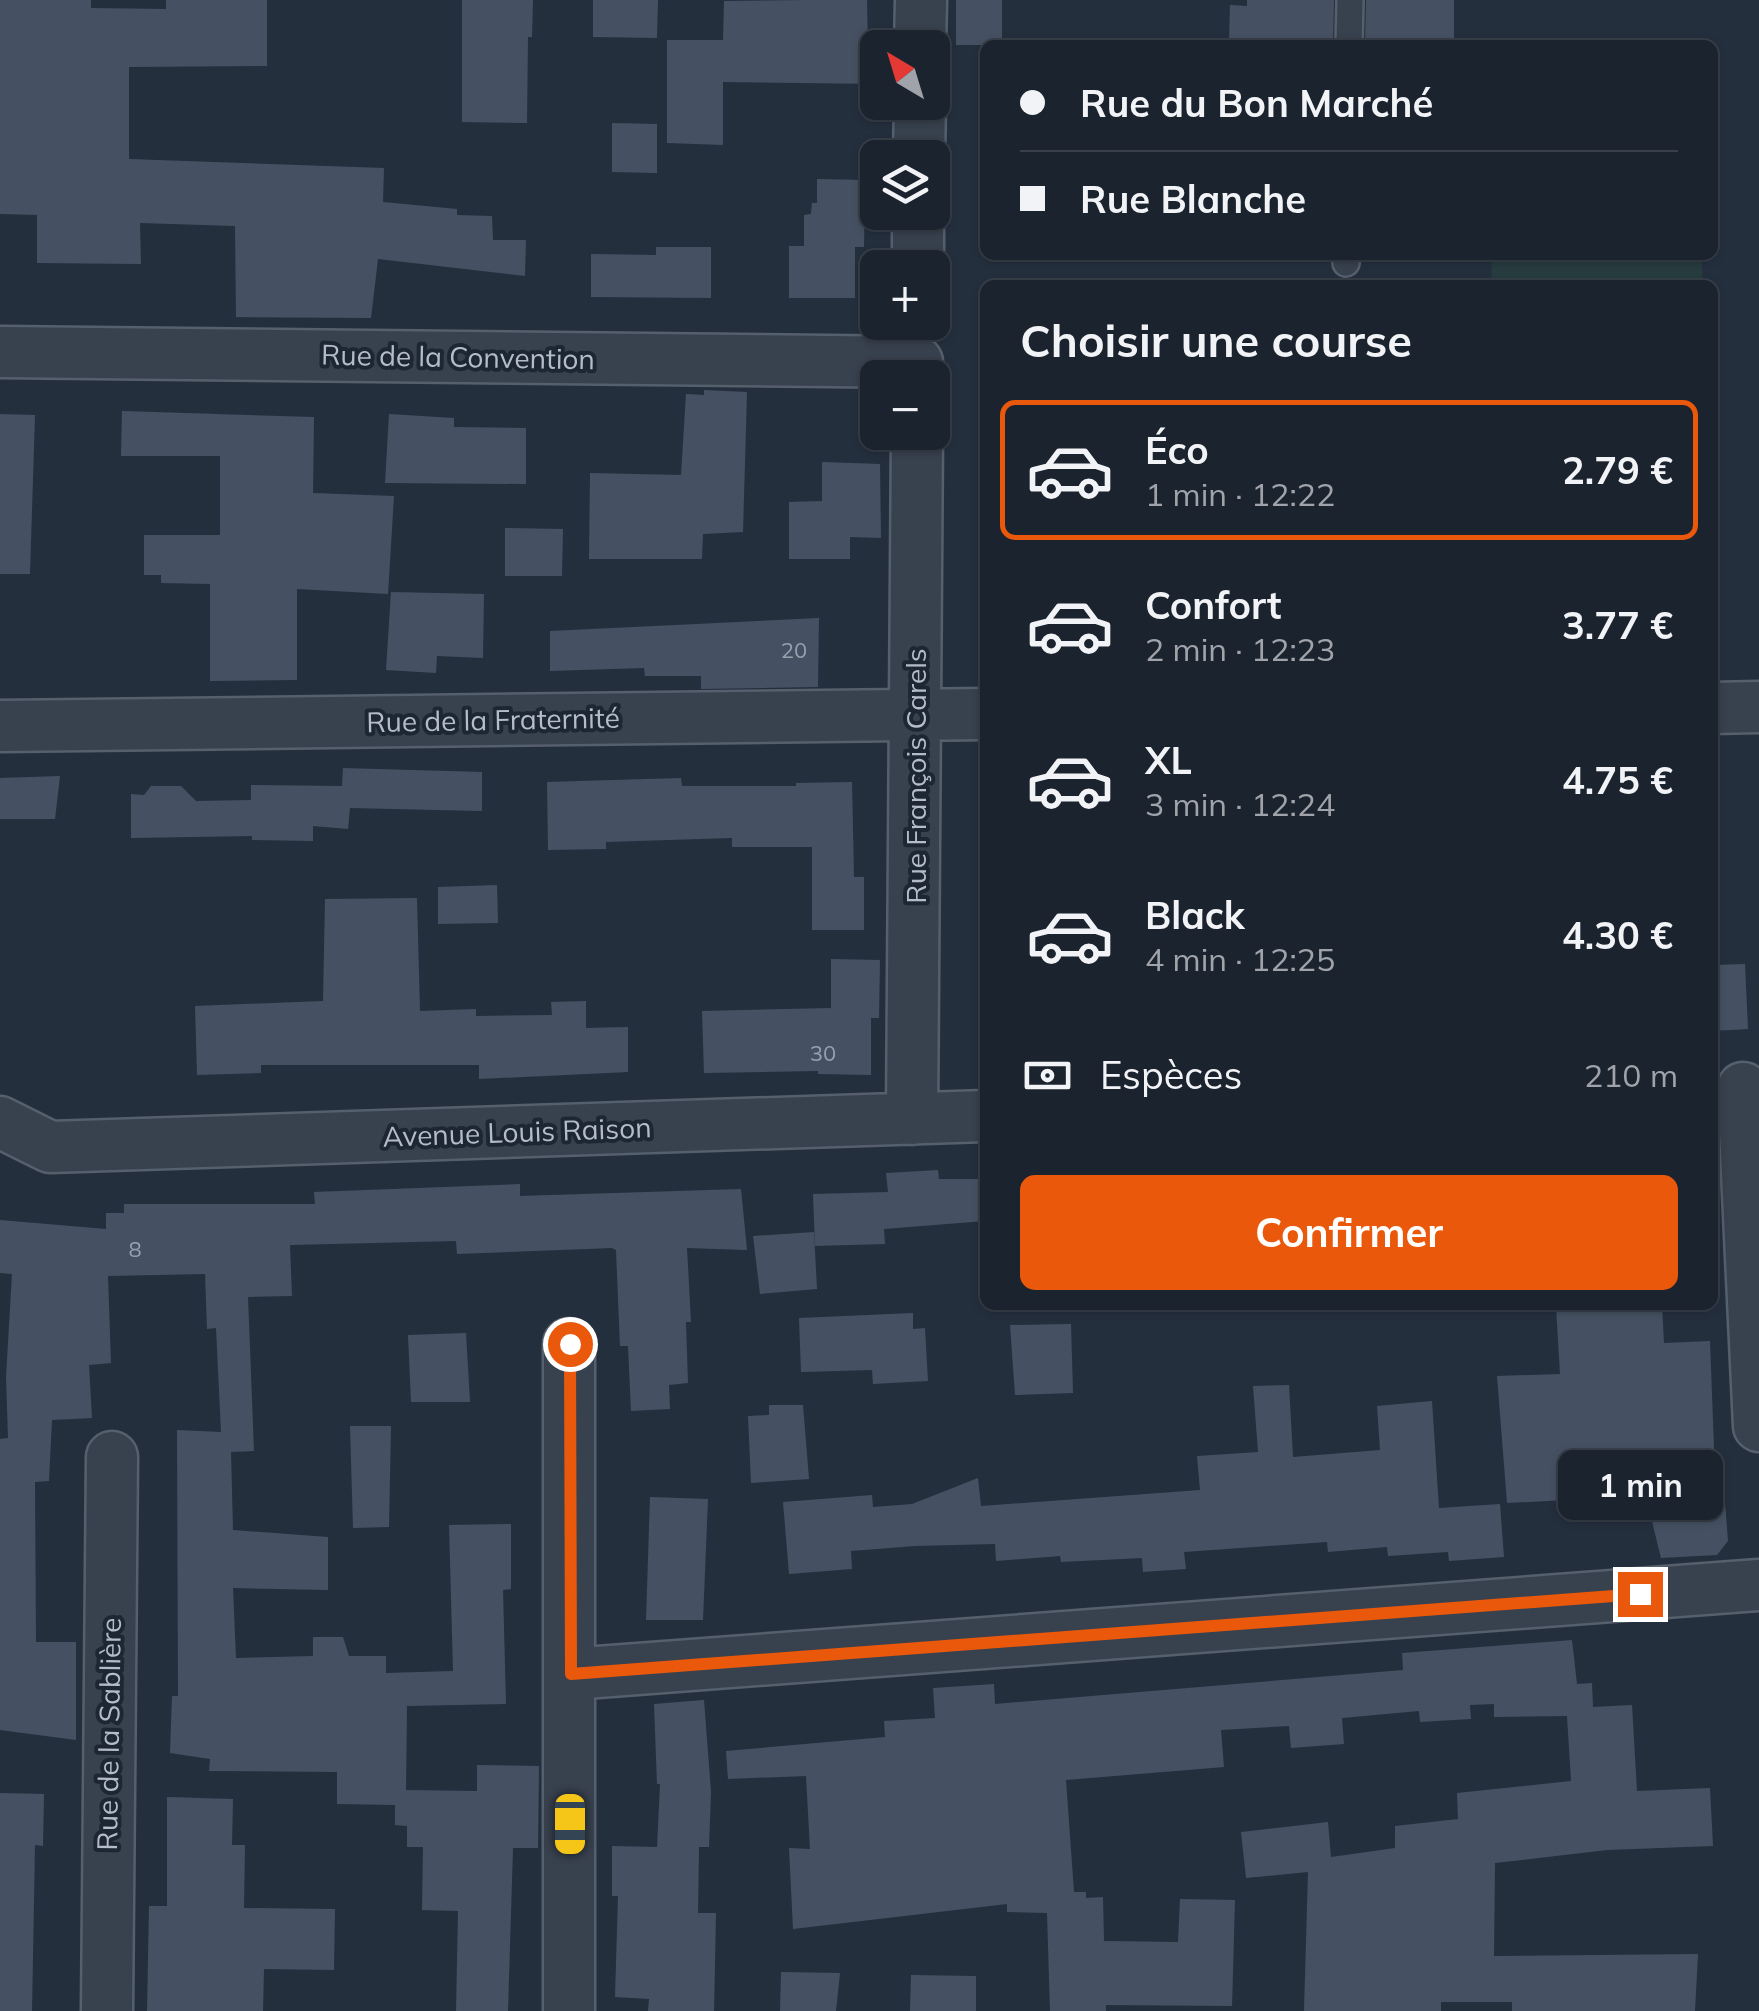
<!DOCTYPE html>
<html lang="fr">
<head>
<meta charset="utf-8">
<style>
  :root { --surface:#1b232e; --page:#242b36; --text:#f1f3f6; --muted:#a0a4aa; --line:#39404a; --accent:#ea580c }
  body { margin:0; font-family:Mulish,sans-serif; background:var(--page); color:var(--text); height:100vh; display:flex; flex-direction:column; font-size:38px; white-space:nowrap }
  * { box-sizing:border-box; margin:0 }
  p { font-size:32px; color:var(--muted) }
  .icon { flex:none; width:55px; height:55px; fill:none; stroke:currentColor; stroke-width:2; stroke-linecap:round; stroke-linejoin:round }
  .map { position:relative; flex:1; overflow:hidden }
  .side { position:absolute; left:980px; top:280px; width:738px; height:1030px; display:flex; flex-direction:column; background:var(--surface); border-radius:15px; box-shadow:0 2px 8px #0004,0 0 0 2px var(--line) }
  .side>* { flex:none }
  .guide { position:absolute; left:980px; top:40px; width:738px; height:220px; border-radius:15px; box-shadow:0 2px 8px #0004,0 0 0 2px var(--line); display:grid; align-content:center; height:220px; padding:0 40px; background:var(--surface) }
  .needle { width:65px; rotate:322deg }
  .buttons { position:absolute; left:860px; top:30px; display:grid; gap:20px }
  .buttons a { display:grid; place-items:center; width:90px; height:90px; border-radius:15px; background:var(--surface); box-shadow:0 2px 8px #0004,0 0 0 2px var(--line); font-size:50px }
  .end { position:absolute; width:45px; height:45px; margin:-22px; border:12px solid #ea580c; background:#fff; box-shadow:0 0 0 5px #fff }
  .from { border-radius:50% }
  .bubble { position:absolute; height:70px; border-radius:15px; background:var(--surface); box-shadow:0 2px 8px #0004,0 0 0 2px var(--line); font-size:32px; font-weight:700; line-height:70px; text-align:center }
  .car { position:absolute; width:30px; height:60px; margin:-30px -15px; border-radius:12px; box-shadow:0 0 8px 2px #0007; background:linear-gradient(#f5c518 24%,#345 0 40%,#f5c518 0 76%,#345 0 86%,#f5c518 0) }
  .guide b { display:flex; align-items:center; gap:35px; height:95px; font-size:38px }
  .guide b+b { border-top:2px solid var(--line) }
  .guide i { width:25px; height:25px; background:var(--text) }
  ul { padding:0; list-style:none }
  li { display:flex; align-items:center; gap:30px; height:140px; margin:0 20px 15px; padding:0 20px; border:5px solid transparent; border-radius:15px }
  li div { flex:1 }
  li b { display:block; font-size:38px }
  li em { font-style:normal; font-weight:700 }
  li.on { border-color:var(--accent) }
  li>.icon { width:90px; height:90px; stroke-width:1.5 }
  h2 { padding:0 40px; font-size:45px; line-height:120px }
  .pay { display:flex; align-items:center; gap:25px; height:110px; padding:0 40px; font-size:38px }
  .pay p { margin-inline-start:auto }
  .button { display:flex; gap:20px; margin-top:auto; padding:20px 40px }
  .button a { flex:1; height:115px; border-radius:15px; background:var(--accent); color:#fff; font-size:40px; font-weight:700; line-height:115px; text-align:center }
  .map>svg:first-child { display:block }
  .green { fill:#263c3f }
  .building { fill:#455162 }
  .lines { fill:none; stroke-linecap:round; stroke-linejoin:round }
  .service-casing { stroke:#565f6c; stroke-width:30 }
  .minor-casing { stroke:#565f6c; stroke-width:55 }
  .service { stroke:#38414e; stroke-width:25 }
  .minor { stroke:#38414e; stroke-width:50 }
  .route { stroke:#ea580c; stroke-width:12 }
  .labels { text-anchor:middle; stroke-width:8; stroke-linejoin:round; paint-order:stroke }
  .number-label { font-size:22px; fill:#98a1af }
  .street-label { font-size:28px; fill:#b4bcc9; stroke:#1d2633 }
</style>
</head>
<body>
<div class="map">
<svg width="1759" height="2011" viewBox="0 0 1759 2011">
  <rect width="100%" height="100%" fill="#242f3e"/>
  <path class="green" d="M 1492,255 L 1702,255 L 1702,285 L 1491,285 Z"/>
  <path class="building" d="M 0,0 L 91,0 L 91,8 L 166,9 L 166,0 L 267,0 L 267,66 L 129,67 L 129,159 L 384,168 L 383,202 L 457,209 L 457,215 L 492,216 L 493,240 L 526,240 L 525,276 L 378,259 L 371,318 L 236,317 L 235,226 L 140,223 L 141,264 L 37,263 L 37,215 L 0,214 Z
    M 462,0 L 533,0 L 532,37 L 528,37 L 527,123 L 462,122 Z
    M 593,0 L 658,0 L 657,38 L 593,37 Z
    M 808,0 L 867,0 L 868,50 L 878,50 L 878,84 L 723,82 L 723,145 L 667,143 L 667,40 L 723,40 L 724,1 Z
    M 956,0 L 1002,0 L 1002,45 L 956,45 Z
    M 1247,0 L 1334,0 L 1333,45 L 1229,43 L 1230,5 L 1247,6 Z
    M 1366,0 L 1454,0 L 1454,45 L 1365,45 Z
    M 612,123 L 657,124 L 657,173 L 612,172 Z
    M 817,179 L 865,180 L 864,247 L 855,247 L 855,298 L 789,298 L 789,246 L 804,246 L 804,215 L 811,214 L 812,203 L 817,203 Z
    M 656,247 L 711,247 L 711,298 L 591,297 L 591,254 L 656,255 Z
    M 704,390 L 747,392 L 743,532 L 703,534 L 702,559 L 589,559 L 590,473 L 681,475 L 686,394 L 704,395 Z
    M 122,411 L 314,417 L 313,493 L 394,496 L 388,594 L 297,589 L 297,680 L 210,681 L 210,584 L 161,583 L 161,575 L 144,575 L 144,535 L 220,535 L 220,456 L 121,456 Z
    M 0,414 L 35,415 L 30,574 L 0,574 Z
    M 389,414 L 454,418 L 454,427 L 526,428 L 526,484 L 385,483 Z
    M 822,462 L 880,464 L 881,538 L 850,537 L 850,559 L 789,559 L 789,502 L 822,501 Z
    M 505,528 L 563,529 L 562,576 L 505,576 Z
    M 391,592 L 484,594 L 483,658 L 437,656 L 436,673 L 386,670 Z
    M 819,618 L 818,687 L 701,689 L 701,676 L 645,676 L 644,668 L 550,671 L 550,631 Z
    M 343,768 L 482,772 L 482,811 L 350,808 L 348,829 L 313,826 L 313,841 L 252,840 L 252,836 L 131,838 L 131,794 L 144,795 L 151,786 L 181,786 L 196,801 L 251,800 L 251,785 L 342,786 Z
    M 60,776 L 55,819 L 0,819 L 0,778 Z
    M 681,778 L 682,786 L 796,786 L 796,783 L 852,782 L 854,877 L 864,877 L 864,930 L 812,930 L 812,847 L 732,847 L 732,838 L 606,842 L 606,849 L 548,850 L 547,782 Z
    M 497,885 L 498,923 L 438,924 L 438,887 Z
    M 417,898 L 420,1011 L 476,1009 L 476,1016 L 552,1015 L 551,1002 L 586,1001 L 586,1028 L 628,1027 L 628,1072 L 479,1079 L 479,1065 L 261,1065 L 261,1073 L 197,1075 L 195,1006 L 323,1001 L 325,899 Z
    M 831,959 L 880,960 L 879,1018 L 871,1018 L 871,1075 L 818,1074 L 818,1071 L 704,1073 L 702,1011 L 831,1008 Z
    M 1745,964 L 1748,1029 L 1712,1031 L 1712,965 Z
    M 938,1170 L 939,1179 L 985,1179 L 985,1221 L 884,1229 L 885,1244 L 815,1246 L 813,1194 L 888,1192 L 886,1173 Z
    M 520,1184 L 520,1196 L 741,1189 L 747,1250 L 687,1248 L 691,1322 L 686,1322 L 688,1383 L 669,1385 L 670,1409 L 631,1411 L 628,1346 L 620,1346 L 616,1250 L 612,1248 L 457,1254 L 456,1241 L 290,1245 L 292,1296 L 248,1297 L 254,1451 L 231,1452 L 233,1530 L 328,1537 L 328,1590 L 233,1588 L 236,1658 L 313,1656 L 313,1637 L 343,1637 L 349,1656 L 386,1656 L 386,1673 L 453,1671 L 449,1525 L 511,1524 L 511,1589 L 503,1590 L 506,1704 L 407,1706 L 406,1790 L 477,1791 L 477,1765 L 539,1766 L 538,1848 L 513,1848 L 508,2011 L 456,2011 L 458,1911 L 422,1910 L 423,1847 L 407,1847 L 407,1826 L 395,1825 L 395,1805 L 337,1804 L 337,1772 L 209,1771 L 210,1759 L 170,1753 L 172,1696 L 178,1696 L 177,1430 L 221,1432 L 216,1328 L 207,1329 L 205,1274 L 108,1276 L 111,1363 L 89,1365 L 92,1418 L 52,1420 L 49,1481 L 35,1482 L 36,1642 L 76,1642 L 76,1740 L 0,1730 L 0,1439 L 8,1438 L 6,1377 L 12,1274 L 0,1273 L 0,1220 L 106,1229 L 106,1213 L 124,1213 L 124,1204 L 315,1204 L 314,1192 Z
    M 814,1232 L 817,1289 L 760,1294 L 753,1236 Z
    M 1662,1305 L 1664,1343 L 1710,1341 L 1716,1502 L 1725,1502 L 1728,1541 L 1717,1555 L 1661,1558 L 1648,1505 L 1568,1509 L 1568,1500 L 1507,1503 L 1497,1376 L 1560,1374 L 1556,1306 Z
    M 913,1313 L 913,1329 L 925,1328 L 928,1381 L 873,1384 L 872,1370 L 801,1372 L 799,1318 Z
    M 1071,1324 L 1073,1393 L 1015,1395 L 1010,1325 Z
    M 466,1333 L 470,1402 L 411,1402 L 408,1335 Z
    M 1289,1385 L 1293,1457 L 1380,1450 L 1377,1406 L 1432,1401 L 1439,1508 L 1500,1504 L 1504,1557 L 1449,1561 L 1448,1552 L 1388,1556 L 1387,1547 L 1328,1552 L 1327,1542 L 1184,1552 L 1186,1569 L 1143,1572 L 1142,1558 L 1061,1562 L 1060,1556 L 996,1561 L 995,1544 L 915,1546 L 851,1551 L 852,1569 L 789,1574 L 783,1502 L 872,1495 L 873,1507 L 912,1504 L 978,1478 L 981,1506 L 1200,1490 L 1197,1456 L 1258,1452 L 1253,1386 Z
    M 769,1405 L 803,1405 L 809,1479 L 751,1483 L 748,1416 L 769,1415 Z
    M 350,1426 L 391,1426 L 389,1527 L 353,1528 Z
    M 650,1497 L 708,1499 L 703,1620 L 646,1620 Z
    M 1572,1640 L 1577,1684 L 1592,1683 L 1593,1707 L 1632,1705 L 1637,1791 L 1710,1788 L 1713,1846 L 1607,1850 L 1495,1863 L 1494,1956 L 1698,1954 L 1695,2011 L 1512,2011 L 1512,2002 L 1441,2002 L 1441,2011 L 1304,2011 L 1308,1872 L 1246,1878 L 1241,1832 L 1328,1822 L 1331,1857 L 1395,1848 L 1395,1826 L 1458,1819 L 1457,1793 L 1571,1781 L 1567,1716 L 1494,1717 L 1494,1704 L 1470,1705 L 1471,1719 L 1420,1722 L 1419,1711 L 1342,1718 L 1344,1744 L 1291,1748 L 1289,1726 L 1221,1730 L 1224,1767 L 1066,1780 L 1074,1892 L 1086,1892 L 1086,1898 L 1103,1897 L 1104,1941 L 1178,1942 L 1180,1899 L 1235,1900 L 1232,2006 L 1106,2005 L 1106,2011 L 1050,2011 L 1047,1913 L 1007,1912 L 1007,1904 L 793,1929 L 789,1848 L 810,1849 L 806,1776 L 728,1779 L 726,1751 L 885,1737 L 884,1721 L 935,1718 L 933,1688 L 994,1684 L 995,1704 L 1403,1670 L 1402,1653 Z
    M 704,1700 L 711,1792 L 709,1847 L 699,1847 L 698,1913 L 716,1913 L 714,2011 L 648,2011 L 649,1999 L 615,1997 L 618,1896 L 612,1896 L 612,1846 L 657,1847 L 660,1784 L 657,1784 L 654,1704 Z
    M 0,1793 L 44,1794 L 43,1846 L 35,1845 L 32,2011 L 0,2011 Z
    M 167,1797 L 233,1799 L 232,1845 L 245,1845 L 244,1908 L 335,1909 L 334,1970 L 264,1969 L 263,2011 L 147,2011 L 149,1906 L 167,1906 Z
    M 781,1972 L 840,1973 L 836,2011 L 780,2011 Z
    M 911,1975 L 976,1976 L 976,2011 L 910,2011 Z"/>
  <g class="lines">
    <defs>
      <path id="service" d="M 1349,45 L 1350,0
        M 1346,263 L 1347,255"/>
      <path id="minor" d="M 920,48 L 921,0
        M 919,158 L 920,102
        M 918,268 L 918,212
        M 0,352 L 917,362
        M 1712,708 L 1759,707
        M 0,726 L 985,714
        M 1743,1088 L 1759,1426
        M 912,1119 L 917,432
        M 0,1122 L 50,1147 L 985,1116
        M 571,1674 L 1759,1585
        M 107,2011 L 112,1457
        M 569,2011 L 569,1344"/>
    </defs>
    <use href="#service" class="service-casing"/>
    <use href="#minor" class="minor-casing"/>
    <use href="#service" class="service"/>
    <use href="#minor" class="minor"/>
  </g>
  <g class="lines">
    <path class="route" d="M 570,1344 L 571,1674 L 1640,1594"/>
  </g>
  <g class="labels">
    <g class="number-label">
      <text x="794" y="658">20</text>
      <text x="823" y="1061">30</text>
      <text x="135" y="1257">8</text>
    </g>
    <g class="street-label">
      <text transform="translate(458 357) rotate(1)" y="10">Rue de la Convention</text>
      <text transform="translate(493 720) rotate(-1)" y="10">Rue de la Fraternité</text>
      <text transform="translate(916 776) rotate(-90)" y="10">Rue François Carels</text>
      <text transform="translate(517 1132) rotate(-2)" y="10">Avenue Louis Raison</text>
      <text transform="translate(109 1734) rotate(-89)" y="10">Rue de la Sablière</text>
    </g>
  </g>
</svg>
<div class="buttons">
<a><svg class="needle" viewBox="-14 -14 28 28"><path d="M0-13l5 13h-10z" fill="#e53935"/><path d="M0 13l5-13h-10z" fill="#a0a4aa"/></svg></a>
<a><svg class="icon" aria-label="layers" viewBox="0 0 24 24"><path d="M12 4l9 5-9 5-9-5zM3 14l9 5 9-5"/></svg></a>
<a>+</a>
<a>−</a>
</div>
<i class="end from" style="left:570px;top:1344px"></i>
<i class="end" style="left:1640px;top:1594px"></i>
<div class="bubble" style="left:1558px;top:1450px;width:165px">1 min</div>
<i class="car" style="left:570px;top:1824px;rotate:180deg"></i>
<div class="guide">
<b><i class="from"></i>Rue du Bon Marché</b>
<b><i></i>Rue Blanche</b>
</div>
<section class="side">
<h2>Choisir une course</h2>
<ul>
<li class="on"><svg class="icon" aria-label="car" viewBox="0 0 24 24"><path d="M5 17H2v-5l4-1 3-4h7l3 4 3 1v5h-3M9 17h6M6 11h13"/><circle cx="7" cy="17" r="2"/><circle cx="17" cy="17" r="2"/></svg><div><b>Éco</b><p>1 min · 12:22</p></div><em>2.79 €</em></li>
<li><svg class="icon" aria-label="car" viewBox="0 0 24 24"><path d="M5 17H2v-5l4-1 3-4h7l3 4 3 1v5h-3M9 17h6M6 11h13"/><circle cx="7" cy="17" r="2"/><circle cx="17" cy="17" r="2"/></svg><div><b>Confort</b><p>2 min · 12:23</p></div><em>3.77 €</em></li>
<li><svg class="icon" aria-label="car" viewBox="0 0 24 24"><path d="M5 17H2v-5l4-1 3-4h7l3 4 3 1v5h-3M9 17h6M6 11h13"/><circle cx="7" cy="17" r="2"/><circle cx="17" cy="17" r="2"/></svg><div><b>XL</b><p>3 min · 12:24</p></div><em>4.75 €</em></li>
<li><svg class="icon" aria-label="car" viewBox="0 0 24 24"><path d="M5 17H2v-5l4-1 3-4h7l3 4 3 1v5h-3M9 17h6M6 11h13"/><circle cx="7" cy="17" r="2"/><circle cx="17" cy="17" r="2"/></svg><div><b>Black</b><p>4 min · 12:25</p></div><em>4.30 €</em></li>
</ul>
<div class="pay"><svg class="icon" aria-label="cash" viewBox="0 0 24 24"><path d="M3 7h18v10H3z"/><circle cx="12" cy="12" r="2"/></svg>Espèces<p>210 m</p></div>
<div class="button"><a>Confirmer</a></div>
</section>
</div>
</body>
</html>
